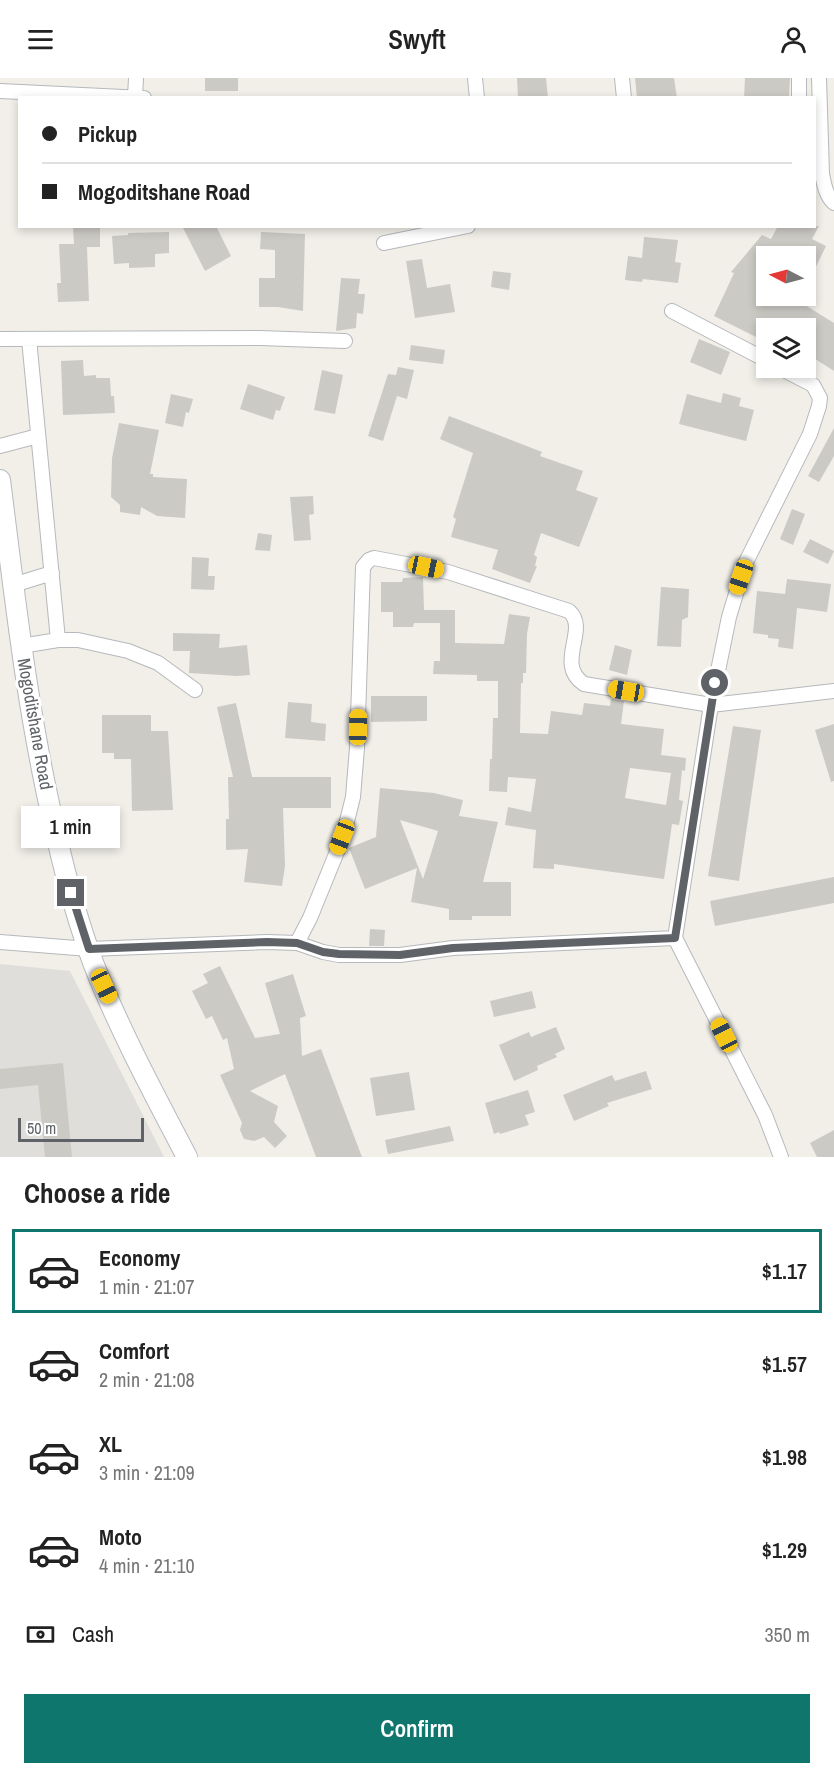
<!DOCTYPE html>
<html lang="en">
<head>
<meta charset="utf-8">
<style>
  :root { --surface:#fff; --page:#f2f2f2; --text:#222; --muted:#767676; --line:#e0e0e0; --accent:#0f766e }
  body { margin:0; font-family:"Archivo Narrow",sans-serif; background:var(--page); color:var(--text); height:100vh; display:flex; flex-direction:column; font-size:22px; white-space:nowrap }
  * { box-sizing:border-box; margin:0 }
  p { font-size:20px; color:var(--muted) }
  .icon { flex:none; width:33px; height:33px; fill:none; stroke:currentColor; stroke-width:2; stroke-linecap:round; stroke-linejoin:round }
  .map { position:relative; height:1079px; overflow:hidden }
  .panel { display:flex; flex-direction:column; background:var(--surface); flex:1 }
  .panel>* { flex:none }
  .top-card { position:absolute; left:18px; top:18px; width:798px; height:132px; border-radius:0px; box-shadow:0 3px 9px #0003; display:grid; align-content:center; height:132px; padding:0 24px; background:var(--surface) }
  .needle { width:39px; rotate:276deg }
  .fabs { position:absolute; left:756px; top:168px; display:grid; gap:12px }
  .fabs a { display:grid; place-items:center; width:60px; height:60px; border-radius:0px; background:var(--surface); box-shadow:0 3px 9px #0003; font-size:30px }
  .scale { position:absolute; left:18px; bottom:15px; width:126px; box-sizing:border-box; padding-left:6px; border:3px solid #5f6368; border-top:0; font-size:16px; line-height:21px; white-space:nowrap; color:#5f6368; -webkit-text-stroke:4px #fff; paint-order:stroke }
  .end { position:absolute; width:27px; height:27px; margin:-14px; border:8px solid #5f6368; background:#fff; box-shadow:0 0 0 3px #fff }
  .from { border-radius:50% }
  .bubble { position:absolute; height:42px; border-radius:0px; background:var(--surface); box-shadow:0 3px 9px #0003; font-size:20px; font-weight:600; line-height:42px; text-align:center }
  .car { position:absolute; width:18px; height:36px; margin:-18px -9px; border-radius:8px; box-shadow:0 0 4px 2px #0007; background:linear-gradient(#f5c518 24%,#345 0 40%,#f5c518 0 76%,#345 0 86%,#f5c518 0) }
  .top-card b { display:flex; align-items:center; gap:21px; height:57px; font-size:22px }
  .top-card b+b { border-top:2px solid var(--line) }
  .top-card i { width:15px; height:15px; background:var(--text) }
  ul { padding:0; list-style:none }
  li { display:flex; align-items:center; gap:18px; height:84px; margin:0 12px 9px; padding:0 12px; border:3px solid transparent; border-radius:0px }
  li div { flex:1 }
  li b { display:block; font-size:22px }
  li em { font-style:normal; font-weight:600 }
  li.current { border-color:var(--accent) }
  li>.icon { width:54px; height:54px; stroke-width:1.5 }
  h2 { padding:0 24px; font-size:27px; line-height:72px }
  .pay { display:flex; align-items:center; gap:15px; height:66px; padding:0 24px; font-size:22px }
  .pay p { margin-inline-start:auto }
  .cta { display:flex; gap:12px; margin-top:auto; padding:12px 24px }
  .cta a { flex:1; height:69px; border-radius:0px; background:var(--accent); color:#fff; font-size:24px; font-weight:600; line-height:69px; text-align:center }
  header { display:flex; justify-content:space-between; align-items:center; height:78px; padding:0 24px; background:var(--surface); font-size:27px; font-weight:600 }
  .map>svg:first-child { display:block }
  .industrial { fill:#e0deda }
  .building { fill:#cccac5; fill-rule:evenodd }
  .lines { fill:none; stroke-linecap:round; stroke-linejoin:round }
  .street-casing { stroke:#b5b8bc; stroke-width:16 }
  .secondary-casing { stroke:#b6babf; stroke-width:22 }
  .street { stroke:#fff; stroke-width:14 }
  .secondary { stroke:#fff; stroke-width:20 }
  .route { stroke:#5f6368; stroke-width:8 }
  .labels { text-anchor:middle; stroke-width:6; stroke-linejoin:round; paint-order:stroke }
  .street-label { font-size:18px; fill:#5f6368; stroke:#fff }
</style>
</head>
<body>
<header><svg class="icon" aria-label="menu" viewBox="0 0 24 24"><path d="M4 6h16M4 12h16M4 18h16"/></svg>Swyft<svg class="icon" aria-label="person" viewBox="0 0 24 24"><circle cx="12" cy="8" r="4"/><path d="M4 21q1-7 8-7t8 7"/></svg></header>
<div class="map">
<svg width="834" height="1079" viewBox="0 0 834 1079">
  <rect width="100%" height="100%" fill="#f1efe8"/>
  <path class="industrial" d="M 0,886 L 70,893 L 164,1079 L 0,1079 Z"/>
  <path class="building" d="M 205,0 L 238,0 L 238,13 L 205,13 Z
    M 517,0 L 546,0 L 548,20 L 518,20 Z
    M 635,0 L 674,0 L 677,20 L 637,20 Z
    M 745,0 L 790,0 L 789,20 L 744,20 Z
    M 73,148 L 100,148 L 100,169 L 87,169 L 89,223 L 58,224 L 57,205 L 61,205 L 59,166 L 74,166 Z
    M 182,148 L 216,148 L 231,178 L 205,193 Z
    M 778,148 L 819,148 L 812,161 L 826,168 L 806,209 L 806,178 L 766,178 L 766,218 L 809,218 L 805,227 L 834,245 L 834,293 L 806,275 L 806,250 L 766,250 L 766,264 L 714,238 L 734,195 L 731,194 L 762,157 L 771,161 Z
    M 169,154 L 169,175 L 155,176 L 155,189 L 129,190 L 129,185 L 114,186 L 112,158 L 128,157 L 128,155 Z
    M 261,154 L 305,156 L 303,233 L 278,229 L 259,229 L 259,200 L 275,200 L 275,172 L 260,171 Z
    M 644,159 L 678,162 L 675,184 L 681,185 L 678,205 L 643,201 L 642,204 L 625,202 L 628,178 L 642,180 Z
    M 422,181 L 427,210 L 450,206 L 455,234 L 415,240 L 406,183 Z
    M 493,193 L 511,195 L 509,212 L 491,209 Z
    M 341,200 L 360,201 L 358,216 L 365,216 L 363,236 L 357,235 L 356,250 L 336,253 Z
    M 699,261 L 730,274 L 721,297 L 690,284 Z
    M 411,267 L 445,272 L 443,286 L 409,282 Z
    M 83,282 L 84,298 L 96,297 L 96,300 L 110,300 L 111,318 L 114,318 L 115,335 L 63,337 L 61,283 Z
    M 398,289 L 414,292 L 407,321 L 397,318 L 383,363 L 368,358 L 388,296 L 396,297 Z
    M 322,292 L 343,297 L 335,336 L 314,332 Z
    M 248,306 L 285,319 L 280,333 L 276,332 L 273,342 L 240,331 Z
    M 723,315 L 741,320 L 739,328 L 754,332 L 746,363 L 679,346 L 687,316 L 721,325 Z
    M 171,316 L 193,321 L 189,335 L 186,334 L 183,349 L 165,345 Z
    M 449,338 L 542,374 L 540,378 L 583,393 L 576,412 L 598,420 L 579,469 L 541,455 L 534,477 L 537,479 L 535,488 L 537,488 L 530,505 L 492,491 L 498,472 L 451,459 L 456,441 L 453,439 L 473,375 L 440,361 Z
    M 119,345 L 159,352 L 150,396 L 153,396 L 153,399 L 187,401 L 185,440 L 157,438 L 141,429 L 140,437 L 120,434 L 120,427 L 111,419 L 112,380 Z
    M 834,350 L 834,378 L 819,404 L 808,398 Z
    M 313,418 L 314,436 L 309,437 L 311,462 L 294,463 L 290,419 Z
    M 792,431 L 805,436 L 793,467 L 780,461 Z
    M 258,455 L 272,457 L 270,473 L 255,472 Z
    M 810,461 L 834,473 L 828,486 L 803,474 Z
    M 192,479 L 209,480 L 208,498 L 215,498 L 214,512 L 191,511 Z
    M 423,499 L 424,532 L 455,532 L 455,565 L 504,566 L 509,536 L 530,539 L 527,556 L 526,595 L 523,595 L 523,605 L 521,605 L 520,655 L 548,656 L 551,633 L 582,637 L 584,625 L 610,628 L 611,621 L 624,623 L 621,646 L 664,651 L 661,677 L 686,680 L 685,693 L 682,692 L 679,722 L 683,723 L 679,747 L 672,746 L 664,801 L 554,786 L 554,791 L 533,790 L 536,752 L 505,747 L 508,729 L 531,734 L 536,701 L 508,699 L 507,714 L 489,713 L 490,681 L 492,681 L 493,640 L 498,640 L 498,603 L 477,603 L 477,597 L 433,596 L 434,583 L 440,583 L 440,545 L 414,545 L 413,549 L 393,549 L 393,534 L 381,534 L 381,504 L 402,504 L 403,500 ZM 630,690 L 671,695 L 666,727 L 625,720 Z
    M 787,501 L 831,506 L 827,534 L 797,530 L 793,571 L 778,569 L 779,561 L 768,560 L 768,557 L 753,555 L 757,513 L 785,516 Z
    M 661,509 L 689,511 L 688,539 L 682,542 L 681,569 L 657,568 Z
    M 173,555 L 220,556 L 219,570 L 247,567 L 250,597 L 237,598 L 189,595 L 190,573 L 173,573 Z
    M 615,567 L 632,572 L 627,597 L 609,592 Z
    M 371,618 L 427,618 L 427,643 L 371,644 Z
    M 288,624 L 312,626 L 311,644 L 326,646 L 325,663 L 285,660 Z
    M 236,625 L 252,699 L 331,699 L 331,730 L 283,730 L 285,788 L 282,808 L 244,804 L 248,771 L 226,772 L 226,741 L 229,741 L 228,699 L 233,699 L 217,629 Z
    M 102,637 L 151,637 L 151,653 L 168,653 L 173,732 L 132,733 L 131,681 L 114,681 L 114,675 L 102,675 Z
    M 834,646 L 834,703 L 831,704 L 815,652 Z
    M 733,648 L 761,652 L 739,803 L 708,798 Z
    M 380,710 L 434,715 L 463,722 L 459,738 L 498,744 L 483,804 L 511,804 L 511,838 L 472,838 L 472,842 L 449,842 L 449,831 L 411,824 L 417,790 L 365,811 L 349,770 L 376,759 ZM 400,742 L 438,753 L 423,801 L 417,786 Z
    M 834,799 L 834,825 L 715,848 L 710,823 Z
    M 370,851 L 385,852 L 384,868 L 369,868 Z
    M 220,888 L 255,960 L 280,956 L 265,905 L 293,896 L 306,938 L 300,940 L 302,978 L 321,971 L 362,1079 L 316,1079 L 285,996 L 250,1013 L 278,1028 L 274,1044 L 287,1058 L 275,1070 L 264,1059 L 254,1063 L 244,1061 L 240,1052 L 242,1045 L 220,997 L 234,991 L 227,960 L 223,962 L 212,938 L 206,941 L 192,913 L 208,905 L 203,896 Z
    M 532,913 L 536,930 L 494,939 L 490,923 Z
    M 556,949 L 565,971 L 555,976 L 557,979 L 537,988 L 538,992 L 514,1003 L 499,967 L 529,954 L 531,959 Z
    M 63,985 L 72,1079 L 45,1079 L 38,1007 L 0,1011 L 0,991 Z
    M 646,993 L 652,1011 L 607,1025 L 609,1028 L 574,1043 L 563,1017 L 612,997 L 615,1003 Z
    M 409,994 L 415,1032 L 376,1038 L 370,1000 Z
    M 528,1012 L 535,1034 L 525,1037 L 529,1047 L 500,1056 L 499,1054 L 494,1056 L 485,1025 Z
    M 450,1048 L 454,1063 L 388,1076 L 385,1062 Z
    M 834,1052 L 834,1079 L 817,1079 L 810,1065 Z"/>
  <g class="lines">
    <defs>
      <path id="street" d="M 475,0 L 477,20
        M 622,0 L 624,20
        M 819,0 L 822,96 C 824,106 826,118 834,125
        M 0,13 L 144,20
        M 135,19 L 136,0
        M 799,20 L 799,0
        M 384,165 L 468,148
        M 672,233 L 766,282
        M 0,261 L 260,260 L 345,263
        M 29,261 L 58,562
        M 780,290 L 813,307 L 820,320 L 819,328 L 810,356 L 745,486 L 729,539 L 711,627 L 675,860 L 765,1037 L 781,1079
        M 0,368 L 38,358
        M 13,507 L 52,495
        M 21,568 L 58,562 L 78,562 L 128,573 L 158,585 L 195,612
        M 0,864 L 89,871 L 267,864 L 297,865 L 310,840 L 343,759 L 353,719 L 357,670 L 363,489 L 369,482 L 374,480 L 448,494 L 569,533 C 590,551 554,586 584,606 L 711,627 L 834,613
        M 297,865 L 323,874 L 339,877 L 400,877 L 453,870 L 675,860"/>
      <path id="secondary" d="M 0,402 C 15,521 28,640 56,756 C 66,800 78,845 94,887 C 120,953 154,1016 187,1079"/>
    </defs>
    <use href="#street" class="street-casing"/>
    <use href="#secondary" class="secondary-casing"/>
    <use href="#street" class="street"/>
    <use href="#secondary" class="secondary"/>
  </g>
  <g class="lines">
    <path class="route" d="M 71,815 L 89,871 L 267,864 L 297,865 L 323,874 L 339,876 L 400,877 L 453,870 L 675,860 L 715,605"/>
  </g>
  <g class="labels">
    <g class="street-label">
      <text transform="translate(35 646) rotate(80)" y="6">Mogoditshane Road</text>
    </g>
  </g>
</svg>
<div class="fabs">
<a><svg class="needle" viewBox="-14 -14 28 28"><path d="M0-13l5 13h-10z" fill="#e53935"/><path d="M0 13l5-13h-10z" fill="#767676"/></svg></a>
<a><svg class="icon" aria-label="layers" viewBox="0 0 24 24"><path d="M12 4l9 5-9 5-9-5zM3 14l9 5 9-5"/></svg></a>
</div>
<div class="scale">50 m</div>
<i class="end from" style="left:715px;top:605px"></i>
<i class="end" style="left:71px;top:815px"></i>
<div class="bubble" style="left:21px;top:728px;width:99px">1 min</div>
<i class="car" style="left:426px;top:489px;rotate:102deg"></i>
<i class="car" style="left:741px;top:499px;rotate:199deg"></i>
<i class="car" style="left:626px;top:613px;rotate:280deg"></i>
<i class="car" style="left:358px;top:649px;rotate:1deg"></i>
<i class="car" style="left:342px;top:759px;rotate:201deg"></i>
<i class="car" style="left:104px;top:908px;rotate:155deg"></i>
<i class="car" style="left:724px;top:957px;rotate:333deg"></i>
<div class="top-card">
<b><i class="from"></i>Pickup</b>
<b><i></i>Mogoditshane Road</b>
</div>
</div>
<section class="panel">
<h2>Choose a ride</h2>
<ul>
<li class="current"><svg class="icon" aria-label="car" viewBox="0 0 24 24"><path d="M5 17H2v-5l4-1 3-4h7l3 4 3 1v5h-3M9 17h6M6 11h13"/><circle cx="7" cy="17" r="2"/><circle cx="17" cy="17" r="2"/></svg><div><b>Economy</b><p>1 min · 21:07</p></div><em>$1.17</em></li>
<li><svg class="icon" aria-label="car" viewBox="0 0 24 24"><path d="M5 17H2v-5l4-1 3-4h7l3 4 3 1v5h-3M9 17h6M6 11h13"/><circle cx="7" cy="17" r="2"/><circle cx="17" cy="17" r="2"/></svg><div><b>Comfort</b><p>2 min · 21:08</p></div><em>$1.57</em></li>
<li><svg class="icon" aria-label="car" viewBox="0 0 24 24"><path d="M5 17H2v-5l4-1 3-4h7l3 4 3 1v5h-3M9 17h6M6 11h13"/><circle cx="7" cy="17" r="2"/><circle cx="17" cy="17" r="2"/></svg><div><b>XL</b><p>3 min · 21:09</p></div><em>$1.98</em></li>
<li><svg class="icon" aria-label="car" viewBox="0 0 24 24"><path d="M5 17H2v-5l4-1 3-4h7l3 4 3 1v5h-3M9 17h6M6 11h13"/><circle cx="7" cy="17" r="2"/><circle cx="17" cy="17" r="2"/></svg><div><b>Moto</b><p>4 min · 21:10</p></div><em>$1.29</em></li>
</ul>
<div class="pay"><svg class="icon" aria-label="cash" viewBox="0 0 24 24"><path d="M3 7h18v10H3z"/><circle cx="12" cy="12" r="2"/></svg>Cash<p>350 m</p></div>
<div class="cta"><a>Confirm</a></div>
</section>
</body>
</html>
